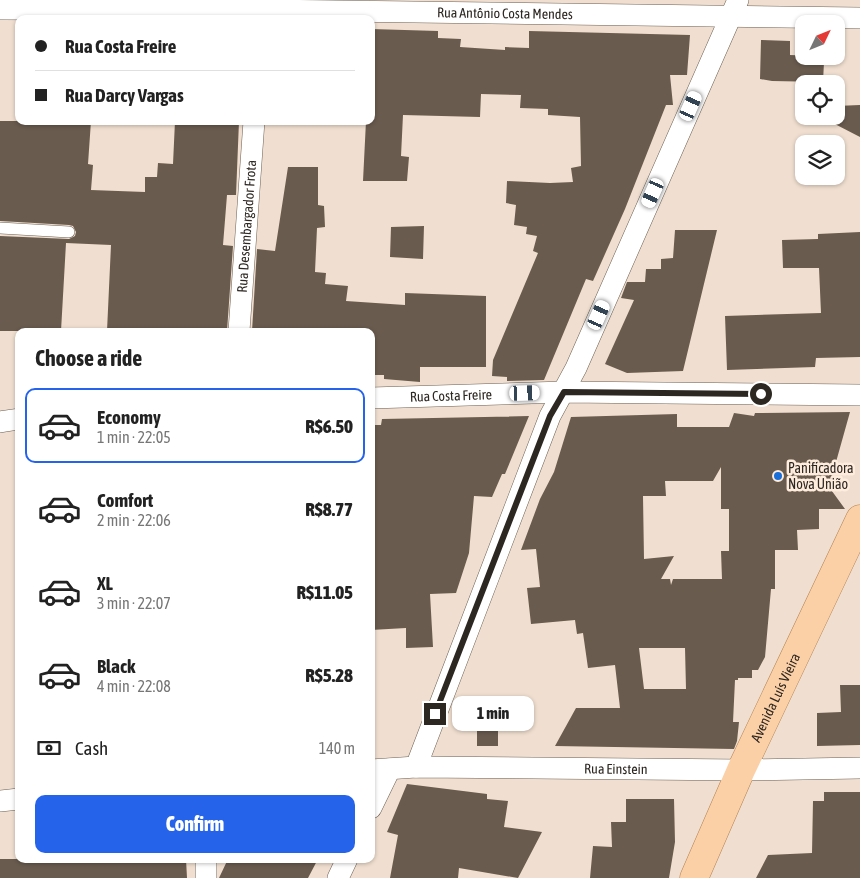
<!DOCTYPE html>
<html lang="en">
<head>
<meta charset="utf-8">
<style>
  :root { --surface:#fff; --page:#f6f6f6; --text:#222; --muted:#767676; --line:#e0e0e0; --accent:#2563eb }
  body { margin:0; font-family:"Asap Condensed",sans-serif; background:var(--page); color:var(--text); height:100vh; display:flex; flex-direction:column; font-size:19px; white-space:nowrap }
  * { box-sizing:border-box; margin:0 }
  p { font-size:16px; color:var(--muted) }
  .icon { flex:none; width:28px; height:28px; fill:none; stroke:currentColor; stroke-width:2; stroke-linecap:round; stroke-linejoin:round }
  .map { position:relative; flex:1; overflow:hidden }
  .details { position:absolute; left:15px; top:328px; width:360px; height:535px; display:flex; flex-direction:column; background:var(--surface); border-radius:10px; box-shadow:0 1px 4px #0004 }
  .details>* { flex:none }
  .top-card { position:absolute; left:15px; top:15px; width:360px; height:110px; border-radius:10px; box-shadow:0 1px 4px #0004; display:grid; align-content:center; height:110px; padding:0 20px; background:var(--surface) }
  .needle { width:32px; rotate:47deg }
  .controls { position:absolute; left:795px; top:15px; display:grid; gap:10px }
  .controls a { display:grid; place-items:center; width:50px; height:50px; border-radius:10px; background:var(--surface); box-shadow:0 1px 4px #0004; font-size:25px }
  .end { position:absolute; width:22px; height:22px; margin:-11px; border:6px solid #2d2722; background:#fff; box-shadow:0 0 0 2px #fff }
  .from { border-radius:50% }
  .bubble { position:absolute; height:35px; border-radius:10px; background:var(--surface); box-shadow:0 1px 4px #0004; font-size:16px; font-weight:800; line-height:35px; text-align:center }
  .car { position:absolute; width:15px; height:30px; margin:-15px -8px; border-radius:6px; box-shadow:0 0 4px 1px #0007; background:linear-gradient(#fff 24%,#345 0 40%,#fff 0 76%,#345 0 86%,#fff 0) }
  .top-card b { display:flex; align-items:center; gap:18px; height:48px; font-size:19px }
  .top-card b+b { border-top:1px solid var(--line) }
  .top-card i { width:12px; height:12px; background:var(--text) }
  ul { padding:0; list-style:none }
  li { display:flex; align-items:center; gap:15px; height:75px; margin:0 10px 8px; padding:0 10px; border:2px solid transparent; border-radius:10px }
  li div { flex:1 }
  li b { display:block; font-size:19px }
  li em { font-style:normal; font-weight:800 }
  li.selected { border-color:var(--accent) }
  li>.icon { width:45px; height:45px; stroke-width:1.5 }
  h2 { padding:0 20px; font-size:22px; line-height:60px }
  .pay { display:flex; align-items:center; gap:12px; height:55px; padding:0 20px; font-size:19px }
  .pay p { margin-inline-start:auto }
  .primary-button { display:flex; gap:10px; margin-top:auto; padding:10px 20px }
  .primary-button a { flex:1; height:58px; border-radius:10px; background:var(--accent); color:#fff; font-size:20px; font-weight:800; line-height:58px; text-align:center }
  .map>svg:first-child { display:block }
  .building { fill:#695b4e; fill-rule:evenodd }
  .lines { fill:none; stroke-linecap:round; stroke-linejoin:round }
  .lane-casing { stroke:#6d5f52; stroke-width:12 }
  .street-casing { stroke:#6d5f52; stroke-width:22 }
  .primary-casing { stroke:#b28151; stroke-width:29 }
  .lane { stroke:#fff; stroke-width:11 }
  .street { stroke:#fff; stroke-width:21 }
  .primary { stroke:#fcd0a6; stroke-width:28 }
  .route { stroke:#2d2722; stroke-width:6 }
  .poi-dot { fill:#1a6ed8; stroke:#feecdd; stroke-width:2 }
  .labels { text-anchor:middle; stroke-width:5; stroke-linejoin:round; paint-order:stroke }
  .street-label { font-size:14px; fill:#2d2722; stroke:#feecdd }
  .poi-label { font-size:14px; fill:#2d2722; stroke:#feecdd; text-anchor:start }
</style>
</head>
<body>
<div class="map">
<svg width="860" height="878" viewBox="0 0 860 878">
  <rect width="100%" height="100%" fill="#f0dfd0"/>
  <path class="building" d="M 371,29 L 438,31 L 438,38 L 461,39 L 460,47 L 505,50 L 505,47 L 529,48 L 529,31 L 690,35 L 687,75 L 670,75 L 673,105 L 666,105 L 625,209 L 593,281 L 586,279 L 544,380 L 507,381 L 507,377 L 492,376 L 493,360 L 538,253 L 533,251 L 537,236 L 526,234 L 527,227 L 514,225 L 516,205 L 506,203 L 507,181 L 550,183 L 573,182 L 571,168 L 581,166 L 580,117 L 548,115 L 548,109 L 520,108 L 521,95 L 481,94 L 480,117 L 403,115 L 401,156 L 409,157 L 407,181 L 363,181 L 366,121 L 371,121 Z
    M 761,40 L 790,41 L 790,55 L 816,56 L 816,61 L 824,62 L 823,82 L 772,81 L 760,79 Z
    M 860,105 L 860,137 L 829,121 L 831,116 L 836,116 L 836,106 Z
    M 0,121 L 91,121 L 88,164 L 93,165 L 91,190 L 145,192 L 145,177 L 157,177 L 158,163 L 173,164 L 175,121 L 239,121 L 236,195 L 227,195 L 223,245 L 233,246 L 227,331 L 107,331 L 111,245 L 66,243 L 61,331 L 0,331 L 0,236 L 69,239 L 75,236 L 76,232 L 73,226 L 69,225 L 0,221 Z
    M 288,167 L 318,167 L 318,205 L 324,206 L 325,227 L 317,228 L 315,272 L 326,273 L 325,284 L 348,286 L 346,301 L 405,305 L 405,293 L 486,296 L 486,367 L 420,367 L 420,382 L 384,379 L 384,375 L 371,375 L 371,331 L 252,331 L 257,249 L 275,251 Z
    M 424,226 L 423,259 L 390,257 L 391,227 Z
    M 675,230 L 717,230 L 683,371 L 627,373 L 605,364 L 634,300 L 621,298 L 627,282 L 645,282 L 646,269 L 661,269 L 661,259 L 673,258 Z
    M 860,232 L 860,357 L 816,358 L 815,367 L 727,370 L 725,316 L 821,313 L 819,268 L 783,268 L 782,240 L 818,239 L 818,234 Z
    M 850,412 L 829,487 L 845,509 L 819,509 L 819,529 L 797,530 L 798,550 L 775,550 L 775,589 L 771,589 L 765,657 L 758,670 L 752,670 L 752,678 L 738,678 L 738,680 L 735,680 L 733,722 L 739,722 L 737,741 L 734,749 L 555,746 L 576,708 L 620,708 L 615,665 L 588,668 L 583,633 L 577,634 L 575,620 L 531,624 L 527,588 L 540,587 L 536,549 L 521,550 L 540,499 L 554,472 L 571,417 L 677,414 L 677,427 L 729,427 L 734,413 L 754,416 L 755,413 ZM 721,467 L 721,509 L 729,509 L 729,551 L 721,551 L 722,579 L 673,579 L 671,585 L 670,579 L 661,579 L 674,556 L 644,559 L 643,496 L 666,496 L 665,481 L 713,481 ZM 639,648 L 685,648 L 686,689 L 644,689 Z
    M 529,416 L 505,474 L 502,474 L 492,497 L 474,496 L 469,553 L 456,593 L 430,594 L 433,647 L 406,648 L 406,628 L 371,630 L 371,425 L 381,425 L 382,419 Z
    M 840,685 L 860,685 L 860,745 L 817,746 L 817,713 L 841,712 Z
    M 477,718 L 498,718 L 498,746 L 477,746 Z
    M 407,784 L 487,794 L 487,799 L 508,801 L 504,827 L 542,832 L 518,878 L 459,868 L 458,878 L 390,878 L 398,835 L 387,832 Z
    M 824,792 L 860,792 L 860,878 L 756,878 L 768,855 L 812,853 L 813,801 L 824,801 Z
    M 626,799 L 674,799 L 675,842 L 669,878 L 590,878 L 593,846 L 612,847 L 611,822 L 626,822 Z
    M 0,859 L 186,859 L 187,878 L 0,878 Z
    M 228,859 L 318,859 L 308,878 L 219,878 Z"/>
  <g class="lines">
    <defs>
      <path id="lane" d="M 0,228 L 69,232"/>
      <g id="street">
        <path id="s1" d="M 0,9 L 262,10 L 860,18"/>
        <path id="s2" d="M 239,331 L 254,121"/>
        <path id="s3" d="M 371,398 L 564,392 L 860,395"/>
        <path d="M 0,422 L 19,419"/>
        <path d="M 416,767 L 550,416 L 576,368 L 738,0"/>
        <path id="s4" d="M 371,770 L 416,767 L 741,770 L 860,768"/>
        <path d="M 0,801 L 19,799"/>
        <path d="M 371,808 L 390,769"/>
        <path d="M 206,878 L 206,859"/>
        <path d="M 338,878 L 347,859"/>
      </g>
      <g id="primary">
        <path id="s5" d="M 694,878 L 741,770 L 860,519"/>
      </g>
    </defs>
    <use href="#lane" class="lane-casing"/>
    <use href="#street" class="street-casing"/>
    <use href="#primary" class="primary-casing"/>
    <use href="#lane" class="lane"/>
    <use href="#street" class="street"/>
    <use href="#primary" class="primary"/>
  </g>
  <g class="lines">
    <path class="route" d="M 435,714 L 550,416 L 564,392 L 761,394"/>
  </g>
  <circle class="poi-dot" cx="778" cy="476" r="5"/>
  <g class="labels">
    <g class="street-label">
      <text dy="5" stroke="none"><textPath href="#s1" startOffset="505">Rua Antônio Costa Mendes</textPath></text>
      <text dy="5" stroke="none"><textPath href="#s2" startOffset="105">Rua Desembargador Frota</textPath></text>
      <text dy="5" stroke="none"><textPath href="#s3" startOffset="80">Rua Costa Freire</textPath></text>
      <text dy="5" stroke="none"><textPath href="#s5" startOffset="198">Avenida Luís Vieira</textPath></text>
      <text dy="5" stroke="none"><textPath href="#s4" startOffset="245">Rua Einstein</textPath></text>
    </g>
    <g class="poi-label">
      <text x="788" y="473">Panificadora<tspan x="788" dy="16">Nova União</tspan></text>
    </g>
  </g>
</svg>
<div class="controls">
<a><svg class="needle" viewBox="-14 -14 28 28"><path d="M0-13l5 13h-10z" fill="#e53935"/><path d="M0 13l5-13h-10z" fill="#767676"/></svg></a>
<a><svg class="icon" aria-label="locate" viewBox="0 0 24 24"><circle cx="12" cy="12" r="6"/><path d="M12 2v4M12 18v4M2 12h4M18 12h4"/></svg></a>
<a><svg class="icon" aria-label="layers" viewBox="0 0 24 24"><path d="M12 4l9 5-9 5-9-5zM3 14l9 5 9-5"/></svg></a>
</div>
<i class="end from" style="left:761px;top:394px"></i>
<i class="end" style="left:435px;top:714px"></i>
<div class="bubble" style="left:452px;top:696px;width:82px">1 min</div>
<i class="car" style="left:691px;top:106px;rotate:24deg"></i>
<i class="car" style="left:653px;top:193px;rotate:204deg"></i>
<i class="car" style="left:599px;top:315px;rotate:24deg"></i>
<i class="car" style="left:525px;top:393px;rotate:88deg"></i>
<div class="top-card">
<b><i class="from"></i>Rua Costa Freire</b>
<b><i></i>Rua Darcy Vargas</b>
</div>
<section class="details">
<h2>Choose a ride</h2>
<ul>
<li class="selected"><svg class="icon" aria-label="car" viewBox="0 0 24 24"><path d="M5 17H2v-5l4-1 3-4h7l3 4 3 1v5h-3M9 17h6M6 11h13"/><circle cx="7" cy="17" r="2"/><circle cx="17" cy="17" r="2"/></svg><div><b>Economy</b><p>1 min · 22:05</p></div><em>R$6.50</em></li>
<li><svg class="icon" aria-label="car" viewBox="0 0 24 24"><path d="M5 17H2v-5l4-1 3-4h7l3 4 3 1v5h-3M9 17h6M6 11h13"/><circle cx="7" cy="17" r="2"/><circle cx="17" cy="17" r="2"/></svg><div><b>Comfort</b><p>2 min · 22:06</p></div><em>R$8.77</em></li>
<li><svg class="icon" aria-label="car" viewBox="0 0 24 24"><path d="M5 17H2v-5l4-1 3-4h7l3 4 3 1v5h-3M9 17h6M6 11h13"/><circle cx="7" cy="17" r="2"/><circle cx="17" cy="17" r="2"/></svg><div><b>XL</b><p>3 min · 22:07</p></div><em>R$11.05</em></li>
<li><svg class="icon" aria-label="car" viewBox="0 0 24 24"><path d="M5 17H2v-5l4-1 3-4h7l3 4 3 1v5h-3M9 17h6M6 11h13"/><circle cx="7" cy="17" r="2"/><circle cx="17" cy="17" r="2"/></svg><div><b>Black</b><p>4 min · 22:08</p></div><em>R$5.28</em></li>
</ul>
<div class="pay"><svg class="icon" aria-label="cash" viewBox="0 0 24 24"><path d="M3 7h18v10H3z"/><circle cx="12" cy="12" r="2"/></svg>Cash<p>140 m</p></div>
<div class="primary-button"><a>Confirm</a></div>
</section>
</div>
</body>
</html>
